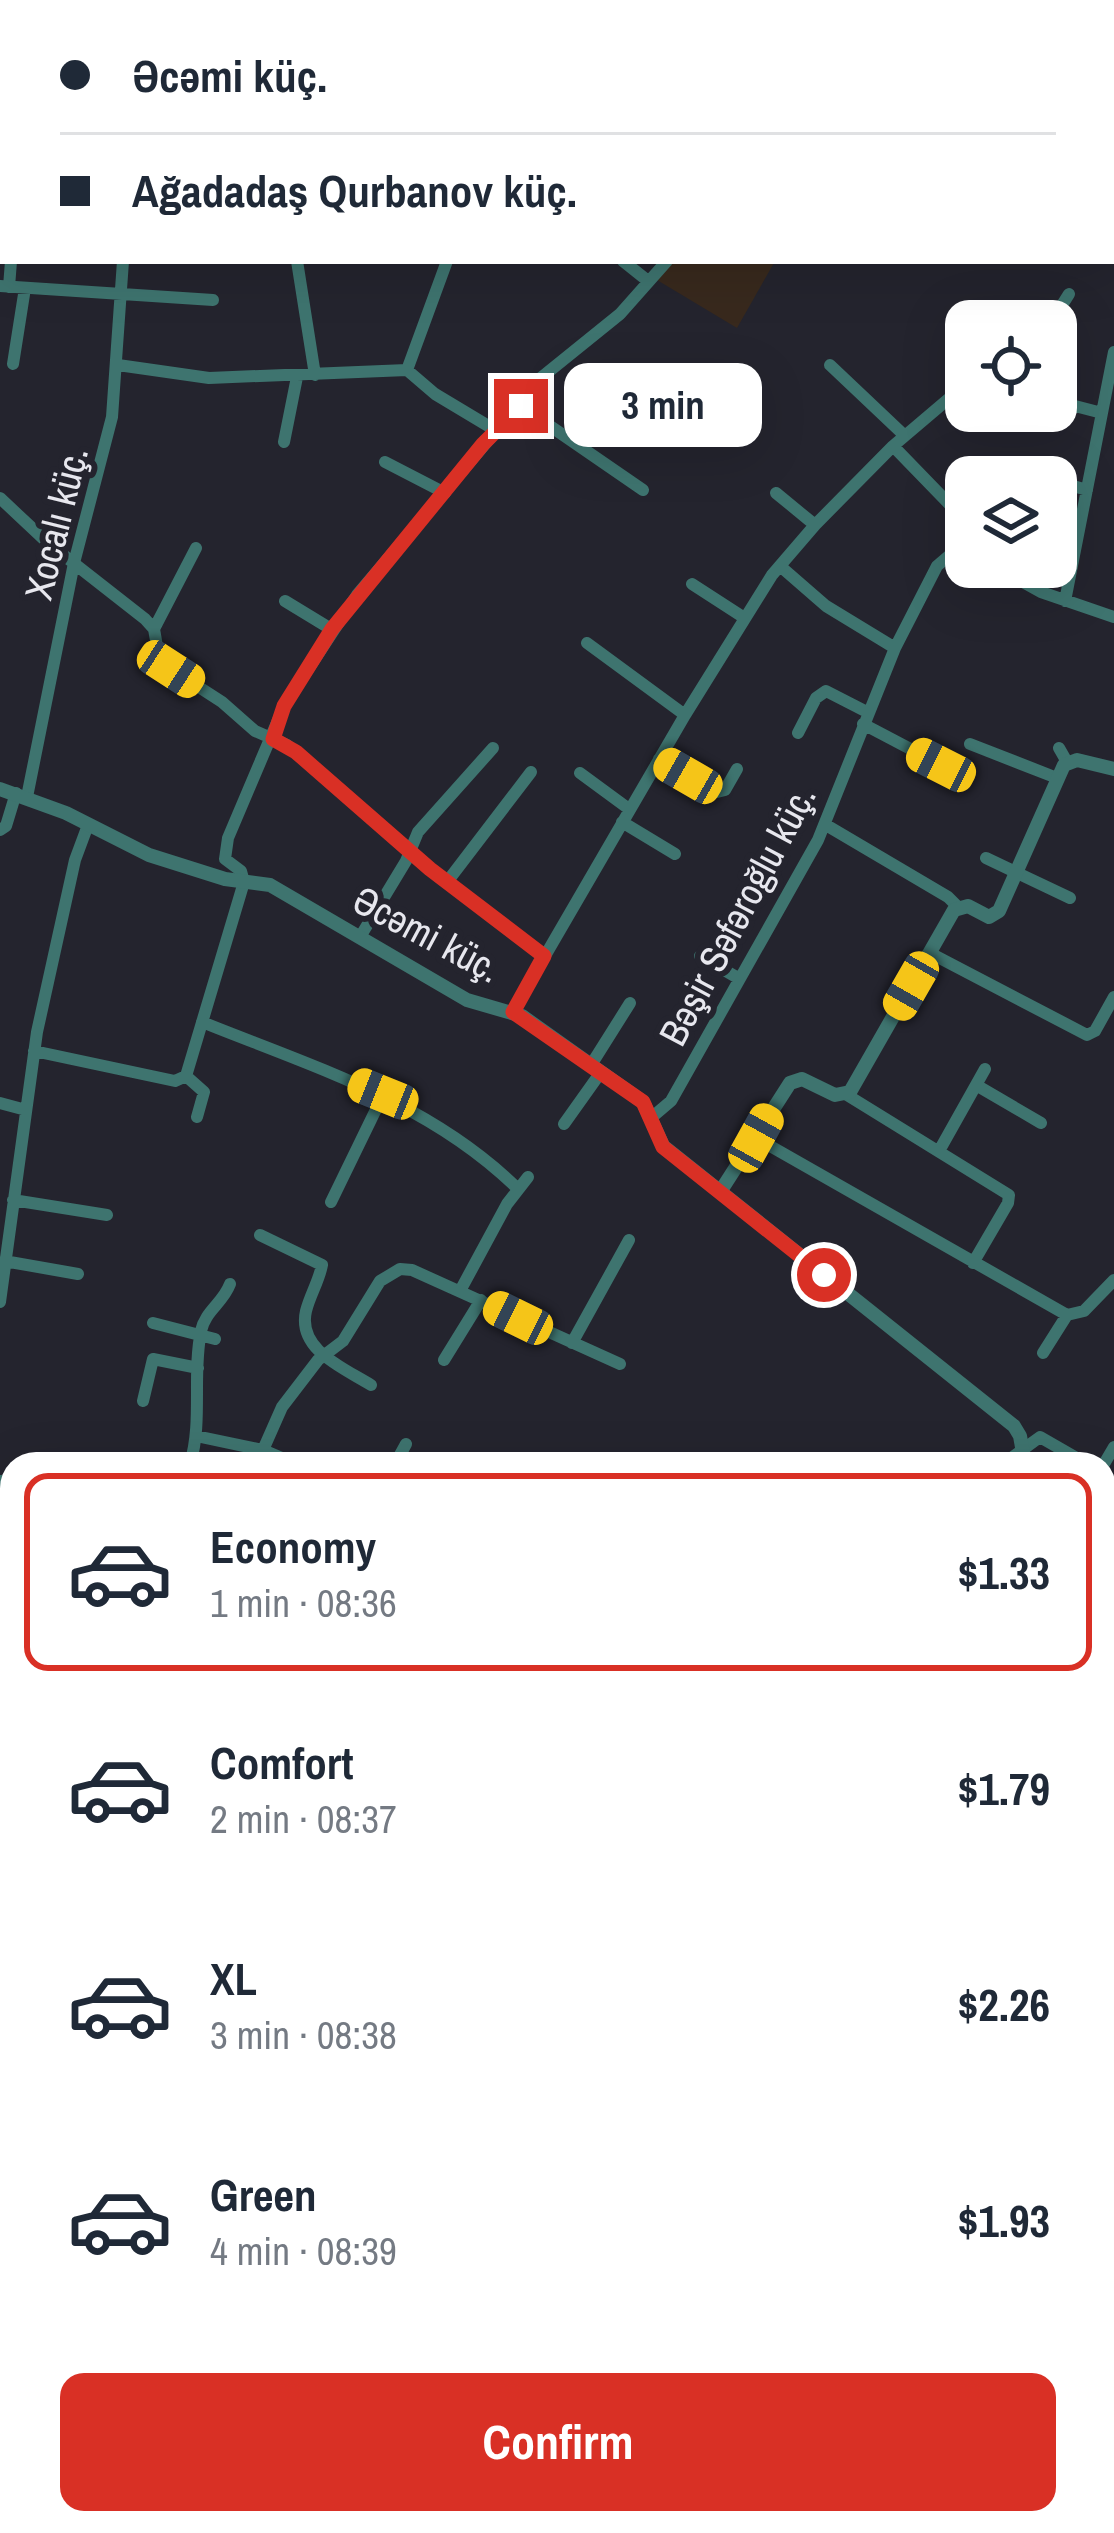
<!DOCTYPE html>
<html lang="en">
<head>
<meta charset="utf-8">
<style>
  :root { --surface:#fff; --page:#f2f2f3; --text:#1f2937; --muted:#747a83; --line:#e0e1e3; --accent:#d93025 }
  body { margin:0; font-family:"Archivo Narrow",sans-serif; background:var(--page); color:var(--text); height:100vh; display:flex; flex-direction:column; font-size:45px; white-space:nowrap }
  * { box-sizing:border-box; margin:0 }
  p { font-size:39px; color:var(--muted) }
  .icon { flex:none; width:66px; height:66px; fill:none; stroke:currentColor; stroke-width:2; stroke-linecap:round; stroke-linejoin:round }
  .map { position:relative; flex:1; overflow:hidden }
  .details { position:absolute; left:0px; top:1452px; width:1116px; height:1083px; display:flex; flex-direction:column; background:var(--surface); border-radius:36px 36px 0 0; box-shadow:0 12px 48px #0002 }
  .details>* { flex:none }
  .banner { position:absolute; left:0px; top:0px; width:1116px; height:264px; box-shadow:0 12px 48px #0002; display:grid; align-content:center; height:264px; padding:0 60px; background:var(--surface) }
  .tools { position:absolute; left:945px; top:300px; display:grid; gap:24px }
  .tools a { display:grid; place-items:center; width:132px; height:132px; border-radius:24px; background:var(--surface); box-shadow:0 12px 48px #0002; font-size:60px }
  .end { position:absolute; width:54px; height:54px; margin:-27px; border:15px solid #d93025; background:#fff; box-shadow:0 0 0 6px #fff }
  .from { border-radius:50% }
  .bubble { position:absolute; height:84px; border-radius:24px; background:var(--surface); box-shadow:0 12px 48px #0002; font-size:39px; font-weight:700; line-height:84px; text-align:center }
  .car { position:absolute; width:36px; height:72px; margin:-36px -18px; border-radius:15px; box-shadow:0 0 9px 3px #0007; background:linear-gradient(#f5c518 24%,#345 0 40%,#f5c518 0 76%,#345 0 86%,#f5c518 0) }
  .banner b { display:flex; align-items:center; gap:42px; height:114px; font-size:45px }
  .banner b+b { border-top:3px solid var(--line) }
  .banner i { width:30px; height:30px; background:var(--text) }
  ul { padding:21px 0 0; list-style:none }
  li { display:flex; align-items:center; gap:36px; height:198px; margin:0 24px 18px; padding:0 36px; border:6px solid transparent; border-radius:24px }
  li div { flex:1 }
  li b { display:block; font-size:45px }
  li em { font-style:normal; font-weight:700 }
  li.current { border-color:var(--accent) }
  li>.icon { width:108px; height:108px; stroke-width:1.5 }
  .cta { display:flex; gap:24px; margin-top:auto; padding:24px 60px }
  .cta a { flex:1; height:138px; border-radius:24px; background:var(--accent); color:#fff; font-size:48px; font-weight:700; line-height:138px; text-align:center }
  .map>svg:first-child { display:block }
  .industrial { fill:#38291d }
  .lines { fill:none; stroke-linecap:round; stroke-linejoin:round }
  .minor { stroke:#3e746f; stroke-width:12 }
  .tertiary { stroke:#3e746f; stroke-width:14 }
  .route { stroke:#d93025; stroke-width:15 }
  .labels { text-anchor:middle; stroke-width:12; stroke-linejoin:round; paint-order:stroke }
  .street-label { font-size:39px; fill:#e7e7ee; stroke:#24242e }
</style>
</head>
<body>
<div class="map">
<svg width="1114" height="2533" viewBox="0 0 1114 2533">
  <rect width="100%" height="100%" fill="#24242e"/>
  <path class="industrial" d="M 674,261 L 775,261 L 737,328 L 657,280 Z"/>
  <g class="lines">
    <path class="minor" d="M 424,0 L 428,3
      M 575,0 L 579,3
      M 713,0 L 717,3
      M 25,3 L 25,0
      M 128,3 L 129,0
      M 281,3 L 283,0
      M 392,3 L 393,0
      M 297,261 L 315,375
      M 623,261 L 648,281
      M 0,286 L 213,300
      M 9,287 L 11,261
      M 1052,321 L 1069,294
      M 13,364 L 25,288
      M 118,365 L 209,378 L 407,370 L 435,394 L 495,430
      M 830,365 L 905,436
      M 407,370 L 447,261
      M 521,406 L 643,490
      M 1061,418 L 1075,406 L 1102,413
      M 284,442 L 297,377
      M 893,446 L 955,510
      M 385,462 L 445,493
      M 1038,477 L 1039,477
      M 1056,481 L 1087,490
      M 776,493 L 815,525
      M 0,498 L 48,543 L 145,619 L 154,629 L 158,652 L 171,669 L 222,702 L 255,731 L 287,745 L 431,869 L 544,956
      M 780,566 L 826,606 L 895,648
      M 996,567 L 1041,592 L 1114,617
      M 692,584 L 743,617
      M 285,601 L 331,629
      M 1065,601 L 1114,352
      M 154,629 L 196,548
      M 587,643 L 685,715
      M 863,724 L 941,765
      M 798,733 L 816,698 L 826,691 L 867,712
      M 970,744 L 1057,778
      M 1059,748 L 1067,762
      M 659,759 L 717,792 L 725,790 L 737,769
      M 580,773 L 629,809
      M 27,797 L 74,563 L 112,417 L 123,261
      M 622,822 L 675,854
      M 826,825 L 948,897 L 958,907
      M 0,830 L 6,826 L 16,793
      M 986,858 L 1070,898
      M 447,882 L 531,772
      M 360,937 L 406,861 L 418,832 L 493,748
      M 930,953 L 1087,1035 L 1095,1031 L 1114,997
      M 700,956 L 738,978
      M 513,1011 L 685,715 L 772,575 L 815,525 L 893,446 L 966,384
      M 202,1022 C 314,1067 429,1102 517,1188
      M 34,1051 L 175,1081 L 186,1076 L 244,882 L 241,871 L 225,859 L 228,838 L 284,706 L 357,595 L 542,377 L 620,314 L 667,261
      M 591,1065 L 630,1003
      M 186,1076 L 204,1092 L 197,1117
      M 976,1085 L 1041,1123
      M 847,1095 L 1009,1195 L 1008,1203 L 973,1263
      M 0,1103 L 26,1110
      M 651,1118 L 671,1101 L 818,840 L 895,648 L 937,566 L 951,554 L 966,552
      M 564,1124 L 601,1072
      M 756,1138 L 1067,1315 L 1084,1311 L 1114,1280
      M 939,1151 L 985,1069
      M 13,1200 L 107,1215
      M 331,1202 L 383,1095
      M 260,1235 L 322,1265 C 319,1281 310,1295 306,1311 C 297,1350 344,1368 371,1385
      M 4,1261 L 78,1274
      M 460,1291 L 507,1204 L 528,1177
      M 0,1302 L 37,1032 L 75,860 L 88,825
      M 153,1323 L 215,1339
      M 572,1343 L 629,1240
      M 1043,1353 L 1067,1315
      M 444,1360 L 481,1300
      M 143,1401 L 153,1359 L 198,1368
      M 196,1436 L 263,1450 L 296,1464
      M 263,1450 L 282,1407 L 318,1360 L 343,1341 L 380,1281 L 400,1269 L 412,1270 L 620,1364
      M 190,1464 C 203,1421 192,1375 201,1331 C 205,1311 223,1303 230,1284
      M 395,1464 L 406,1444
      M 1003,1464 L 1040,1437 L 1087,1464
      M 1104,1464 L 1114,1447
      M 0,1481 L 12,1483
      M 0,1571 L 12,1573
      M 1104,1597 L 1108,1590
      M 1104,1751 L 1114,1760
      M 1104,2010 L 1114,2025
      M 136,2523 L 139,2528
      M 43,2529 L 59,2523
      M 630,2533 L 634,2523
      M 893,2533 L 897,2523"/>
    <path class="tertiary" d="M 0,789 L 66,813 L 149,855 L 225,879 L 270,885 L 467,1000 L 522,1016 L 643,1102 L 663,1146 L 1014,1426 L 1020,1436 L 1025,1464
      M 720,1192 L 790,1083 L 802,1079 L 835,1095 L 850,1092 L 954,910 L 968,906 L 989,917 L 999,911 L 1064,765 L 1077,760 L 1114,769
      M 1104,1521 L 1114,1528
      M 1104,1864 L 1114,1849
      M 1104,1957 L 1114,1979
      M 0,2227 L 12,2254
      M 1104,2285 L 1114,2108
      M 121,2523 L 125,2533
      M 1068,2533 L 1069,2523"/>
  </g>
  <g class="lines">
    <path class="route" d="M 521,406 L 483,444 L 332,629 L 284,706 L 273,739 L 296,752 L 430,869 L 544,956 L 513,1012 L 643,1102 L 663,1147 L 824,1275"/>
  </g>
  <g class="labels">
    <g class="street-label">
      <text transform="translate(56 523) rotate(-76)" y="14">Xocalı küç.</text>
      <text transform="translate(737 915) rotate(-62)" y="14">Bəşir Səfəroğlu küç.</text>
      <text transform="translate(427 934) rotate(28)" y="14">Əcəmi küç.</text>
    </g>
  </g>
</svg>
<div class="tools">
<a><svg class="icon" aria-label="locate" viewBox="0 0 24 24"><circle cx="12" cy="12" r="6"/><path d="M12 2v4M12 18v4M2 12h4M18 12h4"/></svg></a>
<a><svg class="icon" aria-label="layers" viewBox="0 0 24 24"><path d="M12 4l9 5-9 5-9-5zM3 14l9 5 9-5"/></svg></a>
</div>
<i class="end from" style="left:824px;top:1275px"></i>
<i class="end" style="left:521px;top:406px"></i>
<div class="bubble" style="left:564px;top:363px;width:198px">3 min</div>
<i class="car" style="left:171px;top:669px;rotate:123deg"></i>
<i class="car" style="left:941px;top:765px;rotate:297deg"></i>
<i class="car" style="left:688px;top:776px;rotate:300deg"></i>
<i class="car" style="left:911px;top:986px;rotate:210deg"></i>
<i class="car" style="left:383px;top:1094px;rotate:292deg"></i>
<i class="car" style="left:756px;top:1138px;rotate:29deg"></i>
<i class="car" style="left:518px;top:1318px;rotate:296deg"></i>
<div class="banner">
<b><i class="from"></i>Əcəmi küç.</b>
<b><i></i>Ağadadaş Qurbanov küç.</b>
</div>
<section class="details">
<ul>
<li class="current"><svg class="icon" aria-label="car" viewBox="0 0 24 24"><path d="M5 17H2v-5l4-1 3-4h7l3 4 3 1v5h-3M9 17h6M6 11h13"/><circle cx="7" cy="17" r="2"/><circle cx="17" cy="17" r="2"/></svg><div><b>Economy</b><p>1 min · 08:36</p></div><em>$1.33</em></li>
<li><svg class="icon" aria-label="car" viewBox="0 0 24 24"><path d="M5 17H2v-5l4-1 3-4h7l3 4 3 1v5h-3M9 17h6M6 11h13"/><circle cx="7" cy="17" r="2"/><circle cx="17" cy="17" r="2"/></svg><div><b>Comfort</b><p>2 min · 08:37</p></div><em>$1.79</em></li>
<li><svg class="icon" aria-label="car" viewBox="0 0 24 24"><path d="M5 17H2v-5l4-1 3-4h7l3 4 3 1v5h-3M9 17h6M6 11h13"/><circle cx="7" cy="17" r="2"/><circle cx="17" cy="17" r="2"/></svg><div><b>XL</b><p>3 min · 08:38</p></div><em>$2.26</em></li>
<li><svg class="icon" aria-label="car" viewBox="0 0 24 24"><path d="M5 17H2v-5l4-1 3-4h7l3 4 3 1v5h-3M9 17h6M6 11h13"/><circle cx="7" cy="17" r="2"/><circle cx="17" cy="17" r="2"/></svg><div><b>Green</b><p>4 min · 08:39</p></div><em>$1.93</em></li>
</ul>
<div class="cta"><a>Confirm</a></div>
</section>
</div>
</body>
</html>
